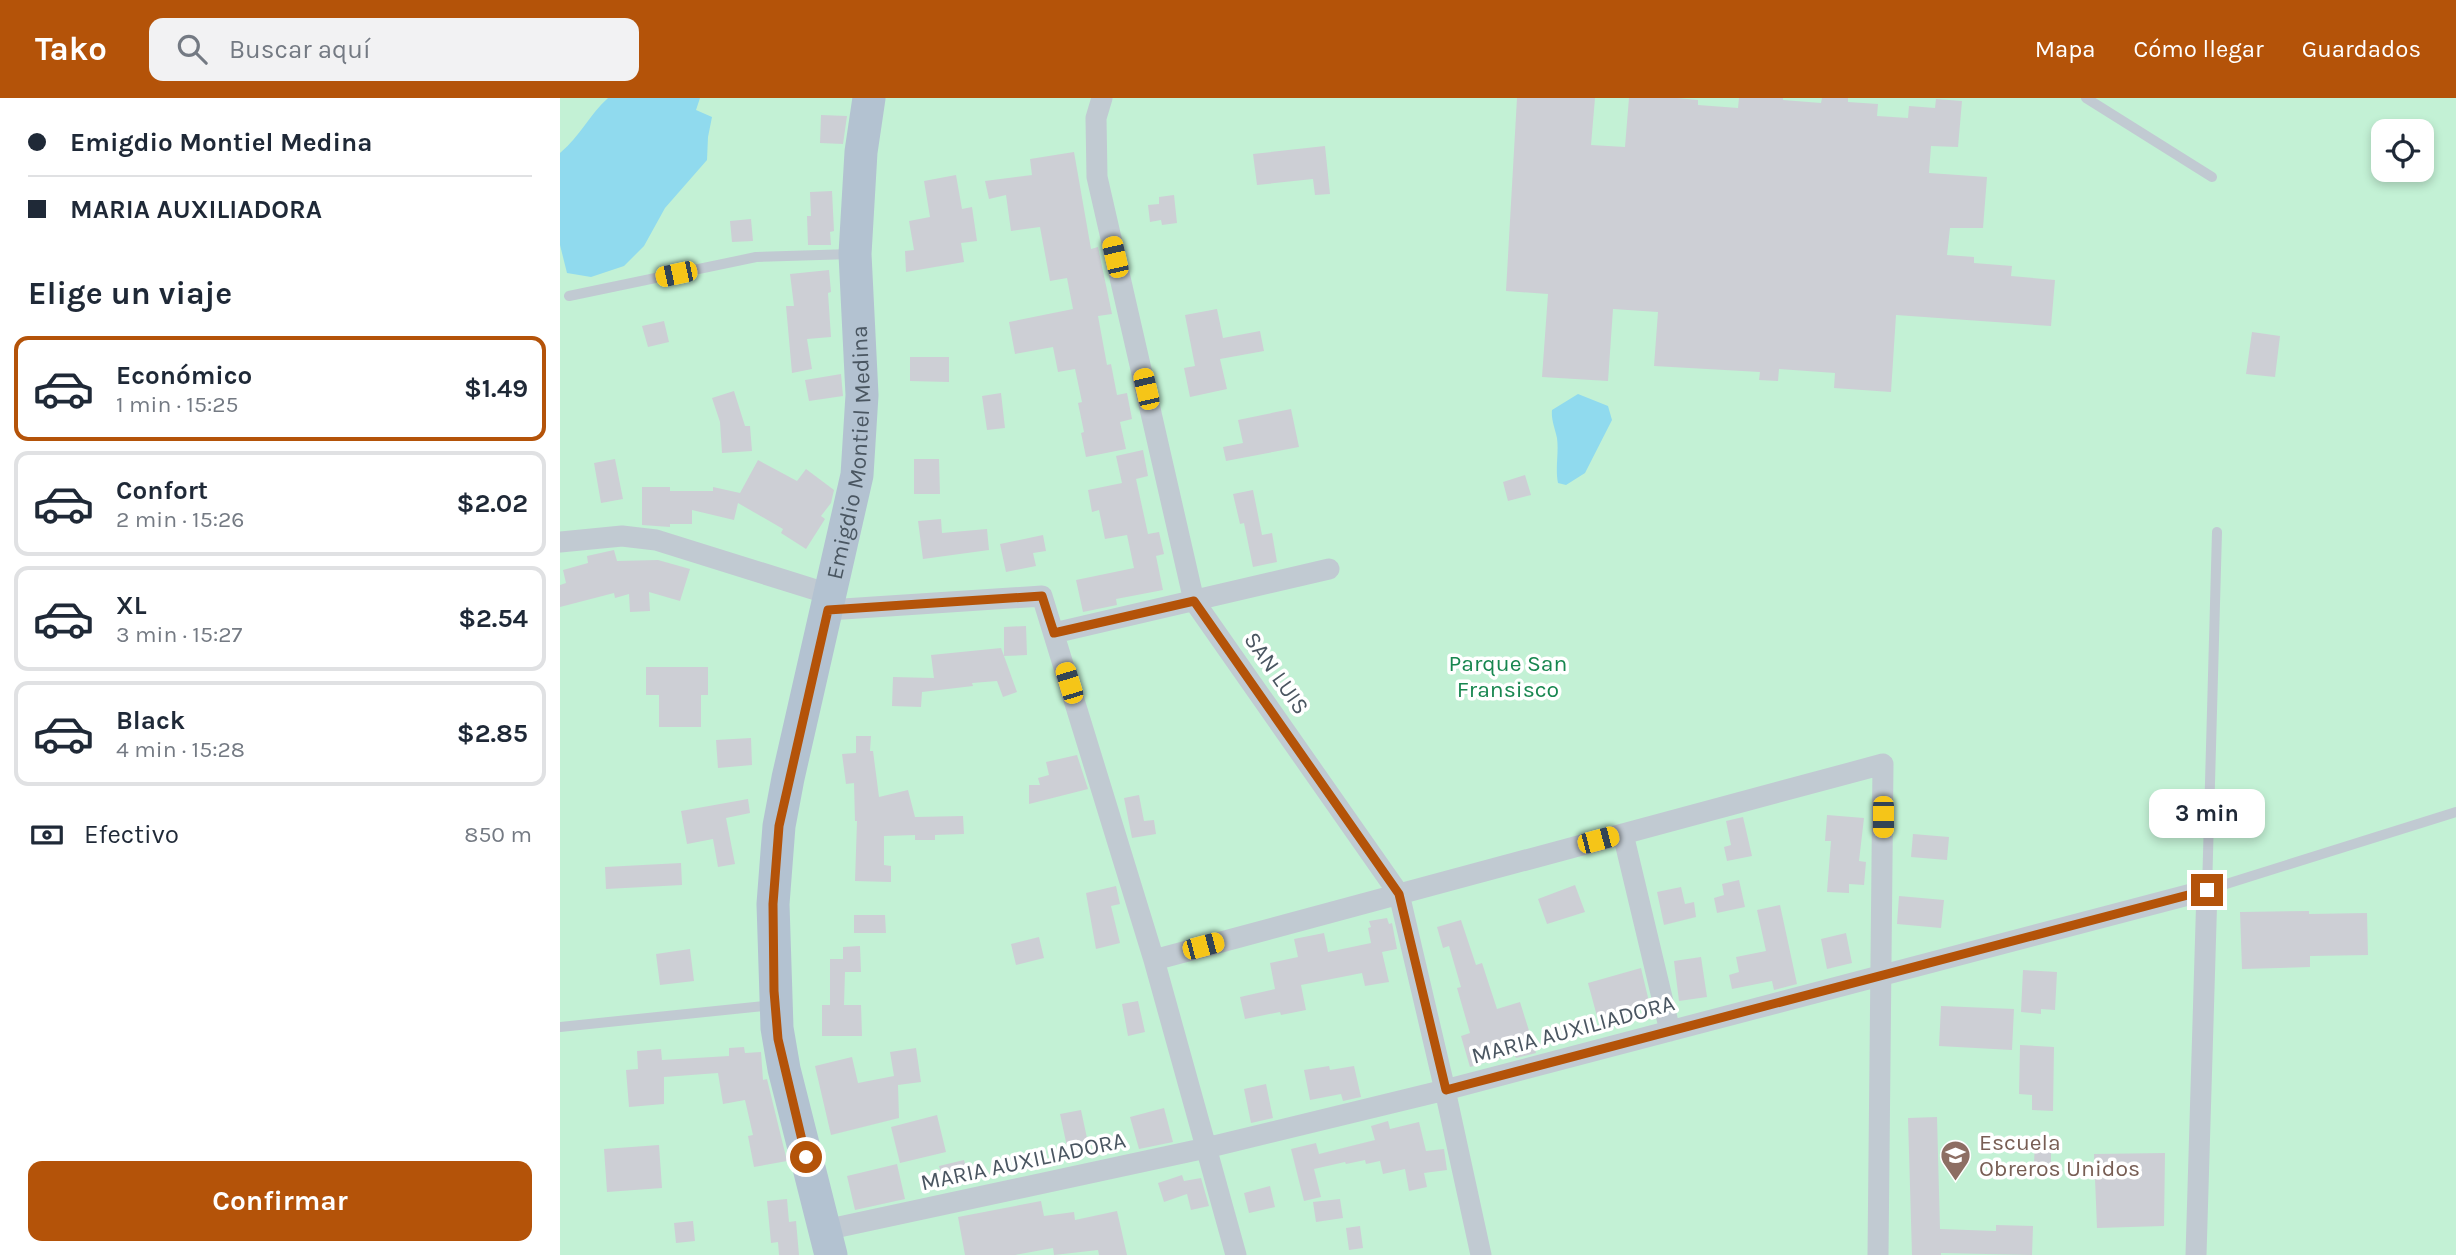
<!DOCTYPE html>
<html lang="es">
<head>
<meta charset="utf-8">
<style>
  :root { --surface:#fff; --page:#f2f2f3; --text:#1f2937; --muted:#747a83; --line:#e0e1e3; --accent:#b45309 }
  body { margin:0; font-family:Karla,sans-serif; background:var(--page); color:var(--text); height:100vh; display:flex; flex-direction:column; font-size:26px; white-space:nowrap }
  * { box-sizing:border-box; margin:0 }
  p { font-size:23px; color:var(--muted) }
  .icon { flex:none; width:38px; height:38px; fill:none; stroke:currentColor; stroke-width:2; stroke-linecap:round; stroke-linejoin:round }
  .map { position:relative; flex:1; overflow:hidden }
  .drawer { display:flex; flex-direction:column; background:var(--surface); width:560px }
  .drawer>* { flex:none }
  .top-card { display:grid; align-content:center; height:154px; padding:0 28px; background:var(--surface) }
  .buttons { position:absolute; left:1811px; top:21px; display:grid; gap:14px }
  .buttons a { display:grid; place-items:center; width:63px; height:63px; border-radius:14px; background:var(--surface); box-shadow:0 4px 10px #0003; font-size:35px }
  .end { position:absolute; width:32px; height:32px; margin:-16px; border:9px solid #b45309; background:#fff; box-shadow:0 0 0 4px #fff }
  .from { border-radius:50% }
  .bubble { position:absolute; height:49px; border-radius:14px; background:var(--surface); box-shadow:0 4px 10px #0003; font-size:23px; font-weight:700; line-height:49px; text-align:center }
  .car { position:absolute; width:21px; height:42px; margin:-21px -10px; border-radius:9px; box-shadow:0 0 5px 2px #0007; background:linear-gradient(#f5c518 24%,#345 0 40%,#f5c518 0 76%,#345 0 86%,#f5c518 0) }
  .top-card b { display:flex; align-items:center; gap:24px; height:66px; font-size:26px }
  .top-card b+b { border-top:2px solid var(--line) }
  .top-card i { width:18px; height:18px; background:var(--text) }
  ul { padding:0; list-style:none }
  li { display:flex; align-items:center; gap:21px; height:105px; margin:0 14px 10px; padding:0 14px; border:4px solid var(--line); border-radius:14px }
  li div { flex:1 }
  li b { display:block; font-size:26px }
  li em { font-style:normal; font-weight:700 }
  li.current { border-color:var(--accent) }
  li>.icon { width:63px; height:63px; stroke-width:1.5 }
  h2 { padding:0 28px; font-size:32px; line-height:84px }
  .pay { display:flex; align-items:center; gap:18px; height:77px; padding:0 28px; font-size:26px }
  .pay p { margin-inline-start:auto }
  .cta { display:flex; gap:14px; margin-top:auto; padding:14px 28px }
  .cta a { flex:1; height:80px; border-radius:14px; background:var(--accent); color:#fff; font-size:28px; font-weight:700; line-height:80px; text-align:center }
  header { display:flex; align-items:center; gap:42px; box-sizing:border-box; height:98px; padding:0 35px; background:var(--accent); color:#fff }
  header strong { font-size:33px }
  nav { display:flex; gap:38px; margin-inline-start:auto; font-size:24px }
  .search { width:490px; height:63px; background:var(--page); display:flex; align-items:center; gap:18px; box-sizing:border-box; padding:0 24px; border-radius:14px; color:var(--muted); font-size:26px }
  main { display:flex; flex:1; min-height:0 }
  .map>svg:first-child { display:block }
  .green { fill:#c3f1d5; fill-rule:evenodd }
  .water { fill:#90daee }
  .building { fill:#cdcfd5 }
  .lines { fill:none; stroke-linecap:round; stroke-linejoin:round }
  .lane { stroke:#c1cad2; stroke-width:10 }
  .street { stroke:#c1cad2; stroke-width:21 }
  .primary { stroke:#b3c2d1; stroke-width:33 }
  .route { stroke:#b45309; stroke-width:9 }
  .labels { text-anchor:middle; stroke-width:7; stroke-linejoin:round; paint-order:stroke }
  .street-label { font-size:23px; fill:#4a5661; stroke:#fff }
  .park-label { font-size:23px; fill:#17864f; stroke:#fff }
  .education-label { font-size:23px; fill:#785e54; stroke:#fff; text-anchor:start }
</style>
</head>
<body>
<header>
<strong>Tako</strong>
<div class="search"><svg class="icon" aria-label="search" viewBox="0 0 24 24"><circle cx="10" cy="10" r="6"/><path d="M15 15l6 6"/></svg>Buscar aquí</div>
<nav><a>Mapa</a><a>Cómo llegar</a><a>Guardados</a></nav>
</header>
<main>
<section class="drawer">
<div class="top-card">
<b><i class="from"></i>Emigdio Montiel Medina</b>
<b><i></i>MARIA AUXILIADORA</b>
</div>
<h2>Elige un viaje</h2>
<ul>
<li class="current"><svg class="icon" aria-label="car" viewBox="0 0 24 24"><path d="M5 17H2v-5l4-1 3-4h7l3 4 3 1v5h-3M9 17h6M6 11h13"/><circle cx="7" cy="17" r="2"/><circle cx="17" cy="17" r="2"/></svg><div><b>Económico</b><p>1 min · 15:25</p></div><em>$1.49</em></li>
<li><svg class="icon" aria-label="car" viewBox="0 0 24 24"><path d="M5 17H2v-5l4-1 3-4h7l3 4 3 1v5h-3M9 17h6M6 11h13"/><circle cx="7" cy="17" r="2"/><circle cx="17" cy="17" r="2"/></svg><div><b>Confort</b><p>2 min · 15:26</p></div><em>$2.02</em></li>
<li><svg class="icon" aria-label="car" viewBox="0 0 24 24"><path d="M5 17H2v-5l4-1 3-4h7l3 4 3 1v5h-3M9 17h6M6 11h13"/><circle cx="7" cy="17" r="2"/><circle cx="17" cy="17" r="2"/></svg><div><b>XL</b><p>3 min · 15:27</p></div><em>$2.54</em></li>
<li><svg class="icon" aria-label="car" viewBox="0 0 24 24"><path d="M5 17H2v-5l4-1 3-4h7l3 4 3 1v5h-3M9 17h6M6 11h13"/><circle cx="7" cy="17" r="2"/><circle cx="17" cy="17" r="2"/></svg><div><b>Black</b><p>4 min · 15:28</p></div><em>$2.85</em></li>
</ul>
<div class="pay"><svg class="icon" aria-label="cash" viewBox="0 0 24 24"><path d="M3 7h18v10H3z"/><circle cx="12" cy="12" r="2"/></svg>Efectivo<p>850 m</p></div>
<div class="cta"><a>Confirmar</a></div>
</section>
<div class="map">
<svg width="1896" height="1157" viewBox="0 0 1896 1157">
  <rect width="100%" height="100%" fill="#f5f3f3"/>
  <path class="green" d="M 0,0 L 1896,0 L 1896,1157 L 0,1157 ZM 1824,33 L 1862,33 L 1862,72 L 1824,72 Z"/>
  <path class="water" d="M 48,0 L 140,0 L 136,12 L 152,19 L 148,39 L 147,62 L 105,110 L 84,148 L 64,168 L 31,179 L 7,175 L 0,147 L 0,55 C 21,37 29,17 48,0 Z
    M 1018,296 L 1048,308 L 1052,322 L 1025,375 L 1006,387 L 998,385 C 995,370 999,355 997,340 C 995,330 991,322 992,312 Z"/>
  <path class="building" d="M 957,0 L 1035,0 L 1031,47 L 1065,49 L 1069,0 L 1117,0 L 1138,2 L 1138,7 L 1178,10 L 1179,0 L 1223,0 L 1223,2 L 1261,5 L 1262,0 L 1288,0 L 1288,4 L 1318,6 L 1317,18 L 1348,20 L 1349,8 L 1375,10 L 1376,1 L 1402,3 L 1398,49 L 1371,48 L 1369,75 L 1427,79 L 1423,130 L 1390,130 L 1387,157 L 1414,159 L 1414,165 L 1452,168 L 1451,178 L 1495,182 L 1491,228 L 1336,217 L 1331,294 L 1274,290 L 1275,275 L 1219,271 L 1218,283 L 1199,282 L 1200,274 L 1094,268 L 1098,214 L 1053,211 L 1048,283 L 982,279 L 988,196 L 946,193 Z
    M 261,17 L 287,18 L 283,46 L 260,45 Z
    M 765,48 L 770,96 L 755,97 L 753,81 L 697,87 L 693,56 Z
    M 514,54 L 531,151 L 538,149 L 552,216 L 538,218 L 547,267 L 551,266 L 557,297 L 567,295 L 572,321 L 560,324 L 566,351 L 526,359 L 521,335 L 524,334 L 518,305 L 522,304 L 515,271 L 498,274 L 493,249 L 455,256 L 449,224 L 513,211 L 507,180 L 490,183 L 480,129 L 451,133 L 446,97 L 429,101 L 425,83 L 472,77 L 470,61 Z
    M 396,77 L 402,111 L 412,109 L 417,143 L 401,145 L 404,164 L 346,174 L 345,153 L 354,152 L 349,123 L 370,119 L 364,83 Z
    M 272,93 L 274,133 L 270,134 L 271,147 L 248,147 L 247,118 L 251,118 L 250,94 Z
    M 614,97 L 617,125 L 602,127 L 601,122 L 590,124 L 588,107 L 599,106 L 599,99 Z
    M 191,121 L 193,143 L 172,144 L 170,123 Z
    M 269,172 L 271,194 L 268,195 L 271,239 L 247,241 L 252,271 L 232,275 L 226,208 L 234,208 L 230,176 Z
    M 657,211 L 663,240 L 700,233 L 704,253 L 660,261 L 667,291 L 630,299 L 624,270 L 635,268 L 625,217 Z
    M 104,223 L 109,244 L 88,249 L 82,228 Z
    M 1692,234 L 1720,238 L 1715,279 L 1686,276 Z
    M 350,259 L 389,259 L 389,284 L 350,283 Z
    M 281,276 L 283,298 L 249,303 L 245,282 Z
    M 174,293 L 185,328 L 190,328 L 192,353 L 162,355 L 160,324 L 152,300 Z
    M 441,295 L 445,330 L 427,332 L 422,298 Z
    M 731,311 L 739,349 L 666,363 L 663,349 L 683,345 L 678,322 Z
    M 583,352 L 588,378 L 576,381 L 588,436 L 599,434 L 604,456 L 596,458 L 603,492 L 556,501 L 557,507 L 523,514 L 516,482 L 574,470 L 567,437 L 545,441 L 539,412 L 532,414 L 528,392 L 562,385 L 556,358 Z
    M 55,361 L 63,401 L 41,405 L 34,365 Z
    M 354,361 L 379,361 L 380,396 L 354,396 Z
    M 198,362 L 237,383 L 246,371 L 274,392 L 271,405 L 261,418 L 265,421 L 246,451 L 221,435 L 223,431 L 178,405 L 174,422 L 132,412 L 132,426 L 110,426 L 110,429 L 82,427 L 82,389 L 110,389 L 110,393 L 153,393 L 153,389 L 180,395 Z
    M 965,377 L 971,397 L 948,403 L 943,384 Z
    M 693,392 L 702,437 L 712,435 L 717,464 L 693,469 L 684,425 L 680,426 L 673,396 Z
    M 381,421 L 382,435 L 427,431 L 429,452 L 363,461 L 358,423 Z
    M 483,437 L 486,453 L 473,455 L 476,468 L 446,474 L 440,446 Z
    M 54,452 L 57,463 L 98,462 L 130,471 L 120,503 L 89,494 L 90,513 L 70,514 L 69,496 L 55,500 L 54,495 L 0,509 L 0,487 L 6,485 L 3,472 L 28,465 L 27,458 Z
    M 466,528 L 467,557 L 444,558 L 457,594 L 443,599 L 437,583 L 412,585 L 413,588 L 362,594 L 361,609 L 332,608 L 333,579 L 374,580 L 371,557 L 441,550 L 444,558 L 444,529 Z
    M 86,569 L 148,569 L 148,597 L 141,597 L 141,629 L 99,629 L 99,597 L 86,597 Z
    M 296,638 L 311,638 L 310,653 L 313,653 L 319,699 L 348,692 L 355,719 L 403,718 L 404,736 L 375,737 L 375,742 L 355,742 L 355,737 L 324,738 L 324,767 L 331,768 L 331,784 L 295,783 L 297,723 L 295,723 L 294,685 L 286,686 L 282,656 L 296,655 Z
    M 191,640 L 192,667 L 158,670 L 156,642 Z
    M 517,657 L 528,691 L 469,706 L 469,687 L 480,687 L 478,680 L 489,677 L 486,664 Z
    M 579,697 L 584,723 L 594,722 L 596,736 L 572,740 L 564,700 Z
    M 188,701 L 190,715 L 166,720 L 175,766 L 158,769 L 153,741 L 127,746 L 121,713 Z
    M 1267,717 L 1304,720 L 1299,763 L 1306,764 L 1304,787 L 1289,786 L 1289,795 L 1267,794 L 1271,743 L 1265,743 Z
    M 1183,719 L 1192,758 L 1167,763 L 1164,749 L 1171,747 L 1166,723 Z
    M 1353,736 L 1389,739 L 1387,762 L 1351,759 Z
    M 121,765 L 122,787 L 46,791 L 45,769 Z
    M 1179,782 L 1185,809 L 1157,815 L 1154,800 L 1164,797 L 1162,786 Z
    M 1015,787 L 1025,814 L 987,826 L 978,801 Z
    M 556,788 L 560,806 L 551,808 L 560,845 L 536,851 L 526,795 Z
    M 1121,789 L 1125,806 L 1134,804 L 1136,819 L 1104,827 L 1097,794 Z
    M 1339,798 L 1384,802 L 1381,830 L 1337,826 Z
    M 1220,807 L 1237,886 L 1214,892 L 1212,883 L 1172,891 L 1169,877 L 1179,874 L 1176,859 L 1206,853 L 1197,812 Z
    M 1749,813 L 1749,816 L 1807,815 L 1808,857 L 1750,858 L 1750,869 L 1682,871 L 1680,814 Z
    M 294,817 L 325,817 L 326,835 L 294,835 Z
    M 827,820 L 829,826 L 832,825 L 837,851 L 822,854 L 829,884 L 805,888 L 802,875 L 741,887 L 746,912 L 721,917 L 720,914 L 685,921 L 680,899 L 715,891 L 710,865 L 738,859 L 734,841 L 764,835 L 768,854 L 811,845 L 808,830 L 811,829 L 809,823 Z
    M 901,822 L 916,867 L 922,865 L 937,911 L 960,904 L 976,955 L 956,960 L 954,956 L 910,969 L 901,938 L 910,935 L 897,890 L 901,889 L 889,848 L 883,850 L 877,829 Z
    M 1286,835 L 1292,865 L 1267,871 L 1261,841 Z
    M 479,839 L 484,860 L 456,867 L 451,846 Z
    M 300,848 L 301,874 L 285,874 L 284,907 L 301,907 L 302,938 L 262,938 L 262,907 L 270,907 L 270,861 L 283,861 L 283,849 Z
    M 130,851 L 134,883 L 100,887 L 96,856 Z
    M 1141,859 L 1147,899 L 1119,903 L 1114,863 Z
    M 1081,870 L 1090,908 L 1038,922 L 1028,885 Z
    M 1463,872 L 1497,874 L 1495,912 L 1481,911 L 1481,916 L 1461,914 Z
    M 578,903 L 585,934 L 568,938 L 562,906 Z
    M 1381,908 L 1454,911 L 1452,952 L 1379,948 Z
    M 1460,947 L 1494,949 L 1493,1013 L 1472,1012 L 1472,997 L 1459,996 Z
    M 184,949 L 185,955 L 201,954 L 203,982 L 207,981 L 227,1063 L 194,1069 L 188,1038 L 193,1037 L 185,1002 L 163,1006 L 158,975 L 104,979 L 104,1006 L 69,1009 L 66,972 L 78,971 L 77,953 L 101,951 L 102,962 L 169,958 L 169,950 Z
    M 356,950 L 361,984 L 338,987 L 339,1020 L 271,1037 L 255,968 L 292,959 L 298,985 L 334,978 L 330,954 Z
    M 769,968 L 770,972 L 794,968 L 801,999 L 783,1003 L 781,996 L 750,1002 L 744,972 Z
    M 706,986 L 713,1020 L 691,1025 L 684,991 Z
    M 604,1010 L 613,1044 L 579,1051 L 570,1019 Z
    M 521,1012 L 530,1054 L 509,1058 L 500,1016 Z
    M 377,1017 L 386,1054 L 340,1065 L 331,1029 Z
    M 1377,1019 L 1380,1131 L 1436,1133 L 1436,1127 L 1473,1128 L 1472,1157 L 1381,1155 L 1381,1157 L 1352,1157 L 1348,1020 Z
    M 828,1023 L 830,1031 L 859,1024 L 866,1053 L 884,1051 L 887,1072 L 864,1075 L 867,1089 L 849,1093 L 845,1071 L 823,1076 L 820,1063 L 806,1066 L 805,1062 L 786,1066 L 785,1064 L 754,1071 L 761,1099 L 744,1103 L 731,1051 L 756,1045 L 759,1056 L 815,1042 L 811,1028 Z
    M 1475,1043 L 1491,1043 L 1491,1067 L 1474,1066 Z
    M 99,1047 L 102,1090 L 47,1094 L 44,1051 Z
    M 1605,1055 L 1604,1128 L 1537,1130 L 1534,1056 Z
    M 404,1062 L 408,1077 L 383,1083 L 379,1068 Z
    M 337,1066 L 345,1101 L 295,1112 L 287,1078 Z
    M 622,1077 L 624,1083 L 641,1080 L 649,1108 L 631,1112 L 627,1096 L 604,1104 L 598,1085 Z
    M 710,1088 L 715,1109 L 689,1115 L 684,1095 Z
    M 227,1101 L 229,1124 L 236,1123 L 239,1157 L 219,1157 L 218,1144 L 211,1145 L 207,1103 Z
    M 780,1101 L 783,1120 L 756,1124 L 753,1104 Z
    M 481,1103 L 484,1118 L 514,1114 L 515,1122 L 557,1113 L 567,1157 L 539,1157 L 538,1152 L 494,1157 L 493,1150 L 455,1157 L 405,1157 L 398,1119 Z
    M 133,1123 L 135,1143 L 116,1145 L 114,1125 Z
    M 800,1128 L 803,1150 L 789,1152 L 786,1130 Z"/>
  <g class="lines">
    <path class="lane" d="M 1526,0 L 1652,79
      M 9,198 L 196,159 L 292,156
      M 1657,434 L 1647,792 L 1896,714
      M 0,929 L 213,907"/>
    <path class="street" d="M 542,0 L 536,20 L 537,79 L 634,503 L 839,796 L 885,992 L 921,1157
      M 0,444 L 62,438 L 96,442 L 272,497
      M 268,512 L 482,498 L 594,862 L 676,1157
      M 494,535 L 769,471
      M 1063,736 L 1110,933
      M 594,862 L 1323,666 L 1318,1157
      M 265,1132 L 646,1050 L 885,992 L 1647,792 L 1636,1157"/>
    <path class="primary" id="s1" d="M 271,1157 L 224,971 L 217,930 L 213,806 L 219,728 L 228,680 L 297,377 L 302,297 L 295,156 L 301,54 L 309,0"/>
  </g>
  <g class="lines">
    <path class="route" d="M 246,1059 L 218,941 L 214,893 L 213,806 L 219,728 L 268,512 L 482,498 L 494,535 L 634,503 L 839,796 L 886,992 L 1647,792"/>
  </g>
  <defs>
    <symbol id="school-pin" viewBox="-11 -11 22 30"><path d="M0 17L-7.5 6A9.5 9.5 0 1 1 7.5 6Z" fill="#8d6e63" stroke="#fff"/><path d="M0-5L7-2L0 1L-7-2ZM-4 1L0 2.5L4 1V4Q0 6-4 4Z" fill="#fff"/></symbol>
  </defs>
  <g fill-rule="evenodd">
    <use href="#school-pin" x="1378" y="1040" width="35" height="47"/>
  </g>
  <g class="labels">
    <g class="street-label">
      <text dy="8" stroke="none"><textPath href="#s1" startOffset="817">Emigdio Montiel Medina</textPath></text>
      <text transform="translate(717 575) rotate(55)" y="8">SAN LUIS</text>
      <text transform="translate(1013 931) rotate(-15)" y="8">MARIA AUXILIADORA</text>
      <text transform="translate(463 1063) rotate(-12)" y="8">MARIA AUXILIADORA</text>
    </g>
    <g class="park-label">
      <text x="948" y="573">Parque San<tspan x="948" dy="26">Fransisco</tspan></text>
    </g>
    <g class="education-label">
      <text x="1419" y="1052">Escuela<tspan x="1419" dy="26">Obreros Unidos</tspan></text>
    </g>
  </g>
</svg>
<div class="buttons">
<a><svg class="icon" aria-label="locate" viewBox="0 0 24 24"><circle cx="12" cy="12" r="6"/><path d="M12 2v4M12 18v4M2 12h4M18 12h4"/></svg></a>
</div>
<i class="end from" style="left:246px;top:1059px"></i>
<i class="end" style="left:1647px;top:792px"></i>
<div class="bubble" style="left:1589px;top:691px;width:116px">3 min</div>
<i class="car" style="left:555px;top:159px;rotate:347deg"></i>
<i class="car" style="left:116px;top:176px;rotate:258deg"></i>
<i class="car" style="left:586px;top:291px;rotate:347deg"></i>
<i class="car" style="left:509px;top:585px;rotate:343deg"></i>
<i class="car" style="left:1323px;top:719px;rotate:180deg"></i>
<i class="car" style="left:1038px;top:742px;rotate:75deg"></i>
<i class="car" style="left:643px;top:848px;rotate:75deg"></i>
</div>
</main>
</body>
</html>
